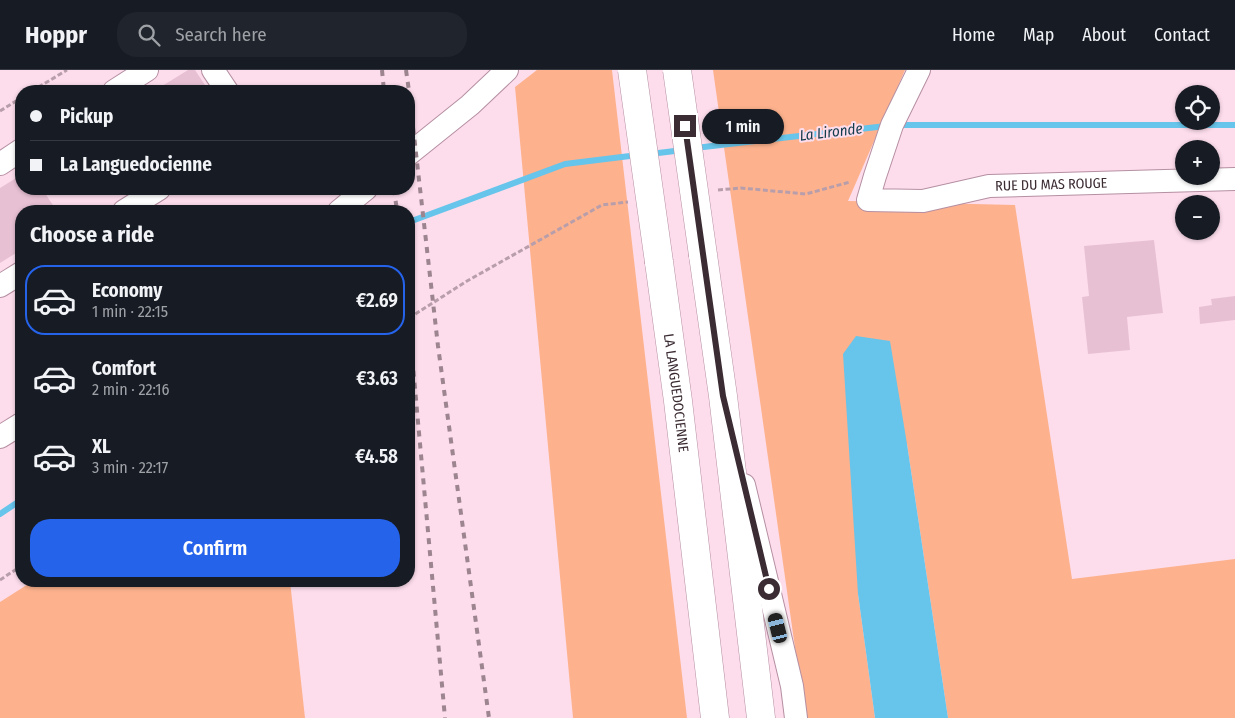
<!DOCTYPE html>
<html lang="en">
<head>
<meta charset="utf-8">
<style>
  :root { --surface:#171b24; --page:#20242c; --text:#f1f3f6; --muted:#9ea1a6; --line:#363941; --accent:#2563eb }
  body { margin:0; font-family:"Fira Sans Condensed",sans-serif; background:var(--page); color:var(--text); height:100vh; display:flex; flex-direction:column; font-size:19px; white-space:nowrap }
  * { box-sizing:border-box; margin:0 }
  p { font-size:16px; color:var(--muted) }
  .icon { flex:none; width:28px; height:28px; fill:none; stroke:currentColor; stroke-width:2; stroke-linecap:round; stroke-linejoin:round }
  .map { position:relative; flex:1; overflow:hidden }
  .sheet { position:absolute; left:15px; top:135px; width:400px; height:382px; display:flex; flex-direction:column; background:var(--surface); border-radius:20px; box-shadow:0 1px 4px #0004 }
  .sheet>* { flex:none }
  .top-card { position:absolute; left:15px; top:15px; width:400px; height:110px; border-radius:20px; box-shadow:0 1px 4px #0004; display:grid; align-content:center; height:110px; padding:0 15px; background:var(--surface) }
  .tools { position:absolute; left:1175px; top:15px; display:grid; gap:10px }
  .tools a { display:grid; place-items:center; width:45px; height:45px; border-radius:50%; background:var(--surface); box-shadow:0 1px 4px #0004; font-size:25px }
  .end { position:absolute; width:22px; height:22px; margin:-11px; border:6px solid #3b2b33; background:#fff; box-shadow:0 0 0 2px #fff }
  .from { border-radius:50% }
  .bubble { position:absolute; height:35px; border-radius:18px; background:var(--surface); box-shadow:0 1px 4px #0004; font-size:16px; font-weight:600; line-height:35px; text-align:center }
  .car { position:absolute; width:15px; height:30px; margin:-15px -8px; border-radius:6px; box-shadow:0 0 4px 1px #0007; background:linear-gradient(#222 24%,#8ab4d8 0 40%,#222 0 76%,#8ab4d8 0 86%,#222 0) }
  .top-card b { display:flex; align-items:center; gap:18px; height:48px; font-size:19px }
  .top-card b+b { border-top:1px solid var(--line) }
  .top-card i { width:12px; height:12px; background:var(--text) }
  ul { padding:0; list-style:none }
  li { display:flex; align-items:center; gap:15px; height:70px; margin:0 10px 8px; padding:0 5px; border:2px solid transparent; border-radius:20px }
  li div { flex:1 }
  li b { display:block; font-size:19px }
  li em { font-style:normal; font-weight:600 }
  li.active { border-color:var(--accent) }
  li>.icon { width:45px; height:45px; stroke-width:1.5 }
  h2 { padding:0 15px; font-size:22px; line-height:60px }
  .button { display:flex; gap:10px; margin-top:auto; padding:10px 15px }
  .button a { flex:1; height:58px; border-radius:20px; background:var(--accent); color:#fff; font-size:20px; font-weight:600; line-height:58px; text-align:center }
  header { display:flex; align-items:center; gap:30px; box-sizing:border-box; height:70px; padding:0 25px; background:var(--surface); border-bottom:1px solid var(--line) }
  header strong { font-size:24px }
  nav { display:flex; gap:28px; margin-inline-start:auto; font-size:18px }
  .search { width:350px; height:45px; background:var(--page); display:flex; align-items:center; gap:12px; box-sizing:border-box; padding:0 18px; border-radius:20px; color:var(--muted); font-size:19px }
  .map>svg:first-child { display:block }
  .green { fill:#fdb28d }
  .water { fill:#67c4ea }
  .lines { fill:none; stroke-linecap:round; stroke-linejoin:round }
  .stream { stroke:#67c4ea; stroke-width:6 }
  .building { fill:#e8c0d4 }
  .minor-casing { stroke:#b58fa2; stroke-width:24 }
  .highway-casing { stroke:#b58fa2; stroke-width:29 }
  .path { stroke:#b89eaa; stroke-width:3; stroke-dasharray:5 2.5; stroke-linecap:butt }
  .minor { stroke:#fff; stroke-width:22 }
  .highway { stroke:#fff; stroke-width:28 }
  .rail { stroke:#9d8590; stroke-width:4; stroke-dasharray:6 6; stroke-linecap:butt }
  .highway-bridge-casing { stroke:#b58fa2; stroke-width:29; stroke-linecap:butt }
  .highway-bridge { stroke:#fff; stroke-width:28 }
  .route { stroke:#3b2b33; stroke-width:6 }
  .labels { text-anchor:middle; stroke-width:4; stroke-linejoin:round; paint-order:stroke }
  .street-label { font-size:14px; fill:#3b2b33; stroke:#fdddec }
  .water-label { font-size:15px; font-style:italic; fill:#123c4c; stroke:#fdddec }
</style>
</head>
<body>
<header>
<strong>Hoppr</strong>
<div class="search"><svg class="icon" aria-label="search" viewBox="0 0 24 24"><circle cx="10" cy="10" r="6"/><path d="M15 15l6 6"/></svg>Search here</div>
<nav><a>Home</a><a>Map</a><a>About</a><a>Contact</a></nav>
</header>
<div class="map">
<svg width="1235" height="648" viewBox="0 0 1235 648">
  <rect width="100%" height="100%" fill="#fdddec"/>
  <path class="green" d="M 537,0 L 612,0 L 687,648 L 573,648 L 515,17 Z
    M 713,0 L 905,0 L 848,131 L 1015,135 L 1072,509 L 1235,489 L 1235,648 L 948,648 L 907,374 L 858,524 L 875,648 L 805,648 Z
    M 33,511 L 290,511 L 305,648 L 0,648 L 0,532 Z"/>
  <path class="water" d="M 856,266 L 890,271 L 907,374 L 948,648 L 875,648 L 858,524 L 843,284 Z"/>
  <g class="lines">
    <path class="stream" d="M 896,55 L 1235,55
      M 695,78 L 886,56
      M 650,84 L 683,80
      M 409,152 L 565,94 L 638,85
      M 0,444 L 21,430"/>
  </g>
  <path class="building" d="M 188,0 L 195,0 L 209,21 L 154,21 Z
    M 21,105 L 21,119 L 42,119 L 57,141 L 21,141 L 21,180 L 0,193 L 0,118 Z
    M 1154,170 L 1163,243 L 1127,247 L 1130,280 L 1088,284 L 1082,227 L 1089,226 L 1084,176 Z
    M 1235,226 L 1235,250 L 1200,254 L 1199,237 L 1212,235 L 1211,229 Z"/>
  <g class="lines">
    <defs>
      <g id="minor">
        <path d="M 213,0 L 227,21"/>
        <path id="s1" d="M 919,0 L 892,55 L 875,106 L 868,130 L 923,131 L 989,116 L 1235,109"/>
        <path d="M 114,21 L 147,0"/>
        <path d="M 409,84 L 470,35 L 507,0"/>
        <path d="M 0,94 L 21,80"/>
        <path d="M 124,141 L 159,119"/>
        <path d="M 339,141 L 366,119"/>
        <path d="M 0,216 L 21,203"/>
        <path d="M 0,367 L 21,354"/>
        <path d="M 744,415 L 792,616 L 796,648"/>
      </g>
      <g id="highway">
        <path d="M 703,185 L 723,326 L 761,648"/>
        <path id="s2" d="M 659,192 L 678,331 L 715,648"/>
      </g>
    </defs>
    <use href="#minor" class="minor-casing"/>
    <use href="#highway" class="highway-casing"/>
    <path class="path" d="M 32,21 L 67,0
      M 0,41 L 21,28
      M 718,120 L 741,118 L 806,124 L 850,112
      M 409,248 L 467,211 L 602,135 L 628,132
      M 0,510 L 21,496"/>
    <use href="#minor" class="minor"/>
    <use href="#highway" class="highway"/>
    <path class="rail" d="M 382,0 L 384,21
      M 406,0 L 409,21
      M 409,22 L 438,276 L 489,648
      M 394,119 L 397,141
      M 409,253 L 445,648"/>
    <defs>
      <path id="highway-bridge" d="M 632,0 L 659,192
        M 677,0 L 703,185"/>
    </defs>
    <use href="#highway-bridge" class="highway-bridge-casing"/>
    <use href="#highway-bridge" class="highway-bridge"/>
  </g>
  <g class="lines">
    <path class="route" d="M 685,56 L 723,326 L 769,519"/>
  </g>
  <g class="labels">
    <g class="street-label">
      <text dy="5" stroke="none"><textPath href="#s1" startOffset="325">RUE DU MAS ROUGE</textPath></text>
      <text dy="5" stroke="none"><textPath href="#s2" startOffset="132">LA LANGUEDOCIENNE</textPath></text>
    </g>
    <g class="water-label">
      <text transform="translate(831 62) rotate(-7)" y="5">La Lironde</text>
    </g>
  </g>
</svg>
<div class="tools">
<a><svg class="icon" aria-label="locate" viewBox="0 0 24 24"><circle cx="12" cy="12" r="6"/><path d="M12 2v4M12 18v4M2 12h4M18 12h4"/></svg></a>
<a>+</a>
<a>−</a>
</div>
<i class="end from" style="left:769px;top:519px"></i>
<i class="end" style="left:685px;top:56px"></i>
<div class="bubble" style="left:702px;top:39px;width:82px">1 min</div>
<i class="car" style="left:778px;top:558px;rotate:346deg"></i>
<div class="top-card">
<b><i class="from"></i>Pickup</b>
<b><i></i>La Languedocienne</b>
</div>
<section class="sheet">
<h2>Choose a ride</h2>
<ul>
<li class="active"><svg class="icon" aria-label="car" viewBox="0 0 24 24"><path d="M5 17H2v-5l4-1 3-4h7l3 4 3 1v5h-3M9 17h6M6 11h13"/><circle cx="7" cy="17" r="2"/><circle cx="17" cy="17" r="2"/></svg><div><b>Economy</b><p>1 min · 22:15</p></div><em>€2.69</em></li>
<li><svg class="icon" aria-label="car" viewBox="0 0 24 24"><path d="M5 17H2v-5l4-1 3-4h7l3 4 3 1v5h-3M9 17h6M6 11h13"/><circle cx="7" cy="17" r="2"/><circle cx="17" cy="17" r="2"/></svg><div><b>Comfort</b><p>2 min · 22:16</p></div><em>€3.63</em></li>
<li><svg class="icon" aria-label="car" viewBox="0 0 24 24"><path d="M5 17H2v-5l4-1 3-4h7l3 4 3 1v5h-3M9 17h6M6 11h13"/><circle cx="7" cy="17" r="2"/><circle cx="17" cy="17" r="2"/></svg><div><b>XL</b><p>3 min · 22:17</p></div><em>€4.58</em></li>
</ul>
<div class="button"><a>Confirm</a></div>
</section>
</div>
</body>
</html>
